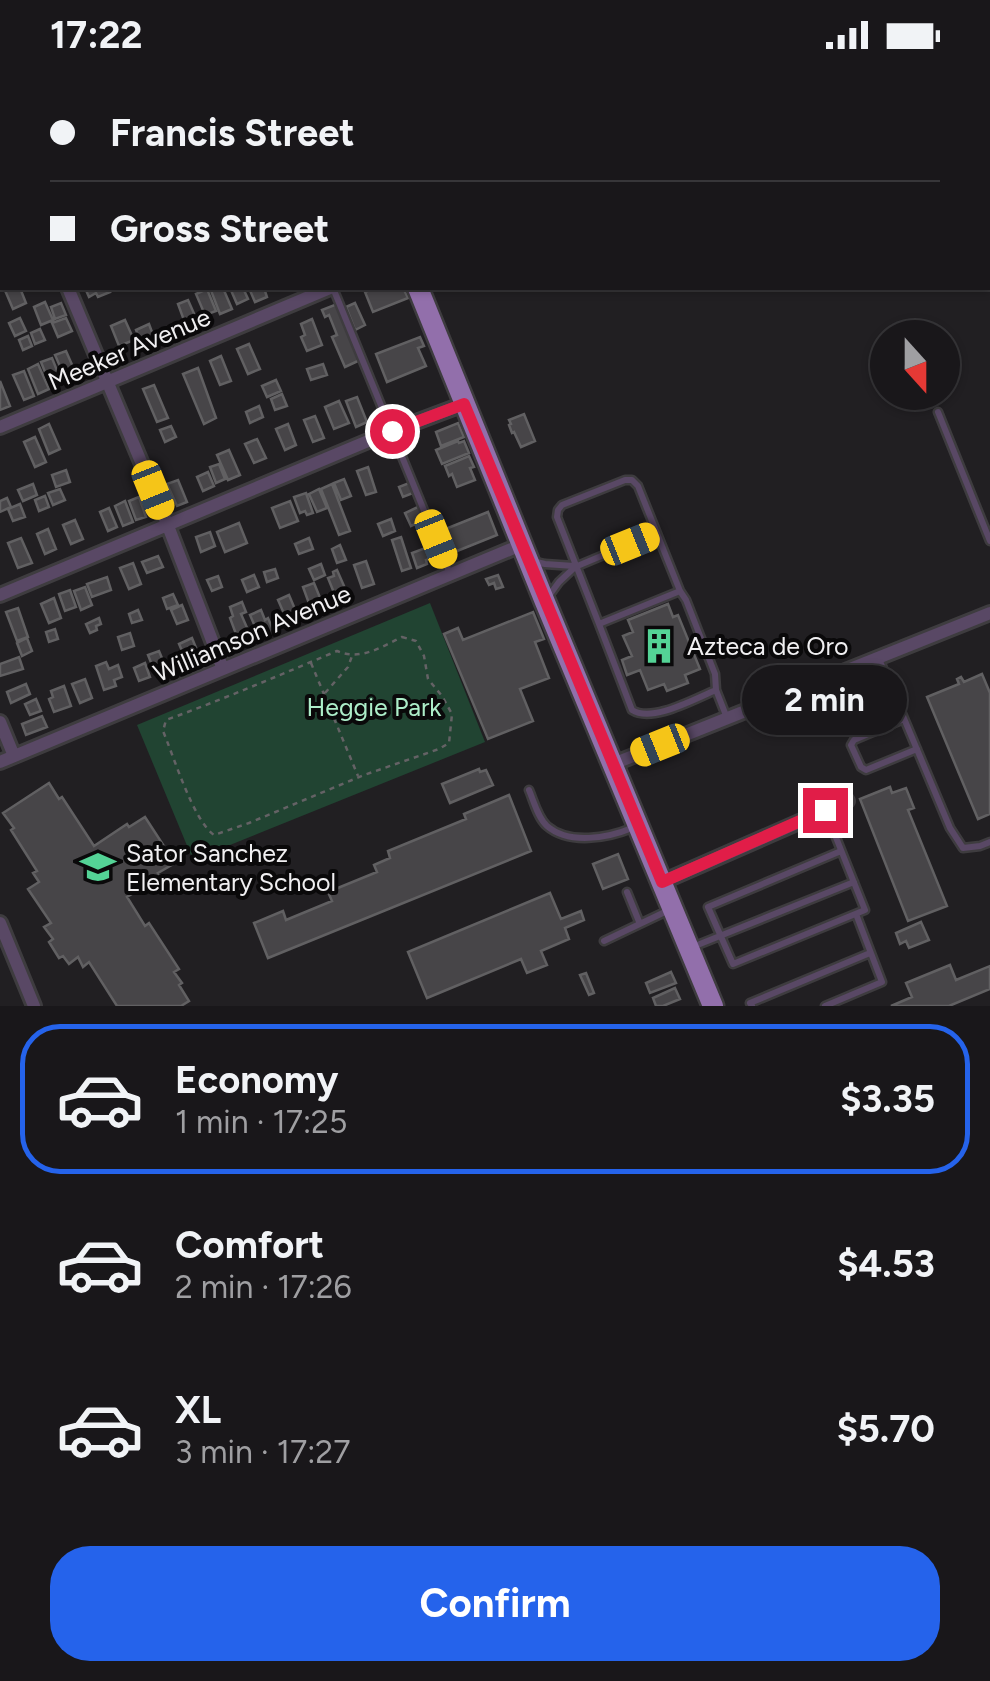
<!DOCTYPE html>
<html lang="en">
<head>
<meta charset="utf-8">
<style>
  :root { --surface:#19171a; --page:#222023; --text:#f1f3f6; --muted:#9f9fa2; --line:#373639; --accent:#2563eb }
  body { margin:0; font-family:Figtree,sans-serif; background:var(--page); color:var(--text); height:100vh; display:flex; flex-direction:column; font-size:38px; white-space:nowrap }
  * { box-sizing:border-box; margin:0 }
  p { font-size:32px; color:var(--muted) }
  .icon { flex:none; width:55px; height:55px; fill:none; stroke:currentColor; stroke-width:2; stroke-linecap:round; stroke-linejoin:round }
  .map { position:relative; height:936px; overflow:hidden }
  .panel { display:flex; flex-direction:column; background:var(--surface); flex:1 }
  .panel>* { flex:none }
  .guide { position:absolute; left:0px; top:0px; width:990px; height:220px; box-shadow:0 2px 8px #0004,0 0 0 2px var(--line); display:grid; align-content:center; height:220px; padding:0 50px; background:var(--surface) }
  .needle { width:65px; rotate:159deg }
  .tools { position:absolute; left:870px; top:250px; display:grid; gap:20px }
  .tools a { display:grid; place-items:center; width:90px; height:90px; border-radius:50%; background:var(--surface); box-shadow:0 2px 8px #0004,0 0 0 2px var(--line); font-size:50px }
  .end { position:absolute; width:45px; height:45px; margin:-22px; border:12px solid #e11d48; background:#fff; box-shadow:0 0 0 5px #fff }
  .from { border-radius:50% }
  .bubble { position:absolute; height:70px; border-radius:35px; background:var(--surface); box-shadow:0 2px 8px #0004,0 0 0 2px var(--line); font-size:32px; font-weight:700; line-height:70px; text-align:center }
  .car { position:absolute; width:30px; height:60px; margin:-30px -15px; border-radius:12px; box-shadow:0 0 8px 2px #0007; background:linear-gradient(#f5c518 24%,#345 0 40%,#f5c518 0 76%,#345 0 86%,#f5c518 0) }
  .guide b { display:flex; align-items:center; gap:35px; height:95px; font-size:38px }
  .guide b+b { border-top:2px solid var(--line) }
  .guide i { width:25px; height:25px; background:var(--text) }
  ul { padding:18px 0 0; list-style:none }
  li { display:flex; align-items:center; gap:30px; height:150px; margin:0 20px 15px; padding:0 30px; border:5px solid transparent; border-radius:40px }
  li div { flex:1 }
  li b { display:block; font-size:38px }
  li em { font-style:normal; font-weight:700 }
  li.on { border-color:var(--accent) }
  li>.icon { width:90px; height:90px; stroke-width:1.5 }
  .cta { display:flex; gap:20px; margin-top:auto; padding:20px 50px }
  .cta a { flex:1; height:115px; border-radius:40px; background:var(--accent); color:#fff; font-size:40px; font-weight:700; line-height:115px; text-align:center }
  .status { display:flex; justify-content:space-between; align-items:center; height:70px; padding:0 50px; background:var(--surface); direction:ltr }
  .status svg { height:28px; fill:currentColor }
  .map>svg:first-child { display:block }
  .green { fill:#214432 }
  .building { fill:#474548; stroke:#616062; stroke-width:2.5 }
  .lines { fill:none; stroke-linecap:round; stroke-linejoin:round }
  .service-casing { stroke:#3e3c3f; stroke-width:11 }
  .minor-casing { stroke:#3e3c3f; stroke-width:18 }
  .primary-casing { stroke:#3e3c3f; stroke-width:25 }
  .path { stroke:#646265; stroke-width:2.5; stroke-dasharray:5 5; stroke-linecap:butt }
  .service { stroke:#594865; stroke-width:6 }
  .minor { stroke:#594865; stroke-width:12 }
  .primary { stroke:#926fab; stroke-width:20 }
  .route { stroke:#e11d48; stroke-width:12 }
  .labels { text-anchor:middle; stroke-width:8; stroke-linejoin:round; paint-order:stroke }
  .street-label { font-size:25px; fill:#f0eff1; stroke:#0a090a }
  .poi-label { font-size:25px; fill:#f0eff1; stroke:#0a090a; text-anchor:start }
  .park-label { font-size:25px; fill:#adeec9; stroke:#0a090a }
</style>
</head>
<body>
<div class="status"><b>17:22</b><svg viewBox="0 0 49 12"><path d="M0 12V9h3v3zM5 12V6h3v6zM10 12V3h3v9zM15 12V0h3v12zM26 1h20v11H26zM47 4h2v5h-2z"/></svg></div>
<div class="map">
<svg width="990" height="936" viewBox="0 0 990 936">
  <rect width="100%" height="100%" fill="#211f22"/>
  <path class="green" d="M 430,533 L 485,672 L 193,790 L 137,655 Z"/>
  <path class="building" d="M 4,218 L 20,218 L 26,233 L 13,239 Z
    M 85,218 L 108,218 L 110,222 L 98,227 L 96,223 L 89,227 Z
    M 210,218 L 223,218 L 232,239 L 220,244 Z
    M 230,218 L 243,218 L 248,229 L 237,234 Z
    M 249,218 L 264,218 L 267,227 L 255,232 Z
    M 375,218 L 403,218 L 408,228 L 373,242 L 365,222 Z
    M 207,219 L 216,241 L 205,245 L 196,224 Z
    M 188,230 L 196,248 L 185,253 L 178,234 Z
    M 45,232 L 53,250 L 41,255 L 34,237 Z
    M 61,233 L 66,245 L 55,249 L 51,237 Z
    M 355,233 L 365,255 L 355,260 L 346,237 Z
    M 337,234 L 360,290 L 345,297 L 332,267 L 337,265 L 329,245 L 325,247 L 322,240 Z
    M 20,248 L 26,261 L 15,266 L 9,253 Z
    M 66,248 L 72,261 L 58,267 L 52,253 Z
    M 312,249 L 322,275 L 307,281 L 301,267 L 305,265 L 301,254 Z
    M 125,250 L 134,270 L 119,276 L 111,256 Z
    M 149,254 L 156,273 L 143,278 L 136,260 Z
    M 40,259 L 45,270 L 35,274 L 31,263 Z
    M 28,266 L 32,276 L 23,280 L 19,270 Z
    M 420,267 L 424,276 L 418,278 L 426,296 L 387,312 L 376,284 Z
    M 249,274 L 260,299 L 248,304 L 237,279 Z
    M 66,281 L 77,306 L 66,310 L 55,285 Z
    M 221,286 L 231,311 L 220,315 L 210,291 Z
    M 52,288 L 62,313 L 51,317 L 41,292 Z
    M 38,294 L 49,319 L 38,324 L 28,299 Z
    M 323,294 L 327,305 L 311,310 L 307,299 Z
    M 198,298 L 216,348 L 204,354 L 183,304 Z
    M 24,301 L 34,326 L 24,330 L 13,305 Z
    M 276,310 L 281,321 L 267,327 L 262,316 Z
    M 0,311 L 10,336 L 0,340 Z
    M 154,315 L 168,348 L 157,352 L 143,319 Z
    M 282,324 L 287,336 L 275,340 L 271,329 Z
    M 357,327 L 367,352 L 356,357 L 346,331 Z
    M 339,331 L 349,353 L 334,359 L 325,337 Z
    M 259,336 L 263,347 L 250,353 L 246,342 Z
    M 524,344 L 535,371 L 521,377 L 514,362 L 512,363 L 509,355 L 511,354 L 509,350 Z
    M 315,346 L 324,368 L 313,372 L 304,350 Z
    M 458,353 L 464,367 L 441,376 L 436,362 Z
    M 49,354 L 60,379 L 49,384 L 39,359 Z
    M 288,354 L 296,375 L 285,380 L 276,359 Z
    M 171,356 L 176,367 L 165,372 L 160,360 Z
    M 35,367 L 46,392 L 35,397 L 24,372 Z
    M 257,369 L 266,388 L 254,393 L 245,374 Z
    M 458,371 L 459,373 L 464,371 L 469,383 L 442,394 L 436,380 Z
    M 229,380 L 240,405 L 228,410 L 217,385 Z
    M 469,386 L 474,397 L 470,398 L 475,410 L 457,417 L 452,404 L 449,406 L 445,396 Z
    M 219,394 L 225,409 L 216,413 L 210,397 Z
    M 368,397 L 376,422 L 366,425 L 357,401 Z
    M 66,400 L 70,412 L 56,417 L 52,405 Z
    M 208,402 L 214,416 L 203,421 L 197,407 Z
    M 344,409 L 351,426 L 341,430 L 334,413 Z
    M 178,410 L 187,432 L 177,436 L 167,414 Z
    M 409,413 L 413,423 L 403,427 L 399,417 Z
    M 33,414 L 37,425 L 23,431 L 18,420 Z
    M 332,414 L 350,461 L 339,465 L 321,419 Z
    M 60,419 L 65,430 L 53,435 L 48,423 Z
    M 319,419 L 327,438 L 317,442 L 309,424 Z
    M 306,423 L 313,443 L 307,445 L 305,441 L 300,443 L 294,427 Z
    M 45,426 L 49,437 L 39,441 L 35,430 Z
    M 139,427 L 146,447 L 136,450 L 129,431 Z
    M 7,428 L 11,437 L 0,442 L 0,431 Z
    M 125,431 L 133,452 L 123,456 L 115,436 Z
    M 290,431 L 298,451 L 280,458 L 272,438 Z
    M 20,434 L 25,447 L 13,451 L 8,439 Z
    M 418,437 L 424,450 L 411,456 L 405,443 Z
    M 109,438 L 117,457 L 108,461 L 100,442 Z
    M 488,442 L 497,465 L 447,485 L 438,462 Z
    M 391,449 L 395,461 L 383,466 L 378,454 Z
    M 75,450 L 83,469 L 71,474 L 63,455 Z
    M 239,453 L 247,473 L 225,482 L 217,462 Z
    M 48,459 L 56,479 L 45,484 L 37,464 Z
    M 210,462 L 215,476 L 201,482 L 196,467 Z
    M 401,467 L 411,498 L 402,501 L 392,470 Z
    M 21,468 L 32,493 L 18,498 L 8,473 Z
    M 309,468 L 313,479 L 299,484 L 295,474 Z
    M 340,475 L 346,490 L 337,493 L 332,479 Z
    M 428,477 L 432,488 L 426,490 L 427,494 L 417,498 L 412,483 Z
    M 158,486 L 163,497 L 147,503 L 142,492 Z
    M 366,491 L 374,514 L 362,518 L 354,495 Z
    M 133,493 L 141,514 L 129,519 L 120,498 Z
    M 321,494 L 325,505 L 314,510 L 309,499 Z
    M 275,499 L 278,508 L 267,512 L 264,502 Z
    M 337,500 L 348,525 L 337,530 L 328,508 L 334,506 L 333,502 Z
    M 254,505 L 259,517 L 247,522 L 242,510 Z
    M 498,505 L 503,517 L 496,519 L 494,513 L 489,515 L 486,509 Z
    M 218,506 L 222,517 L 212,521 L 207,510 Z
    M 107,507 L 111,520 L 92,527 L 87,514 Z
    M 314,513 L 323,535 L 311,539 L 303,517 Z
    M 85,517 L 92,535 L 81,540 L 74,521 Z
    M 70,520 L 76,537 L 65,541 L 59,524 Z
    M 173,524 L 178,535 L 167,539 L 163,528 Z
    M 289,525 L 300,551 L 289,555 L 278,530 Z
    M 54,528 L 61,548 L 49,553 L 41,534 Z
    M 242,532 L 246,542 L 241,544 L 248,560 L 236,564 L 230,548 L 233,546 L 230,537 Z
    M 668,534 L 673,547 L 678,545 L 700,599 L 685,605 L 688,613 L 667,621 L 664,614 L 648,620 L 640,600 L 627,605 L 622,590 L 632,586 L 623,566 L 633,562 L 628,550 Z
    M 182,535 L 188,550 L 177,554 L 171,540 Z
    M 18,538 L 28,567 L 17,571 L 6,542 Z
    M 138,540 L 142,550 L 132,553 L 129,544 Z
    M 261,540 L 265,550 L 268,548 L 274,562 L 260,568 L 250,545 Z
    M 533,542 L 544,569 L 535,572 L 549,608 L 520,619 L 533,651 L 488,669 L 444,564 L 458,558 L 463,570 Z
    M 99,548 L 101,554 L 96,556 L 97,560 L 90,563 L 86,554 Z
    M 55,559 L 58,569 L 49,572 L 46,562 Z
    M 130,563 L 134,576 L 122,580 L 118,567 Z
    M 27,568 L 32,581 L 22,586 L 17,573 Z
    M 192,568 L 201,590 L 188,595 L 179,574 Z
    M 159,581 L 167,600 L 156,605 L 148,585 Z
    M 19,587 L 23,599 L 0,606 L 0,594 Z
    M 106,592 L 109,599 L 118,595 L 122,607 L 114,610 L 116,616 L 104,620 L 96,596 Z
    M 145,593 L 150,607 L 139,611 L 134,598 Z
    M 982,604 L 990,623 L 990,744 L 978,749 L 927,627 L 959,614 L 957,609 L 961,607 L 964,612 Z
    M 85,609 L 92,628 L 80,633 L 72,614 Z
    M 26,614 L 30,624 L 11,633 L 7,622 Z
    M 64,616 L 71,636 L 54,642 L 49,629 L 53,627 L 51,621 Z
    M 36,629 L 41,641 L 30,645 L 25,634 Z
    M 42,646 L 47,657 L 26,665 L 22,654 Z
    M 479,699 L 480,702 L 486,700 L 493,715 L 450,733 L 442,714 Z
    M 49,713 L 59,729 L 62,727 L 94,776 L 127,754 L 129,757 L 145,747 L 175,793 L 158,803 L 161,806 L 127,827 L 145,856 L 149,853 L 179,899 L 174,902 L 182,913 L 179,915 L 189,931 L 181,936 L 117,936 L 89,892 L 83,897 L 78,887 L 69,894 L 63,886 L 59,888 L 49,872 L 53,869 L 44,857 L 51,853 L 28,819 L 39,812 L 33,803 L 37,801 L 11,760 L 14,758 L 3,743 Z
    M 890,717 L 892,723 L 906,718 L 914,738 L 908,740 L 947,836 L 908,851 L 860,729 Z
    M 509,725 L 531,781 L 268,888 L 254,853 L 283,841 L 286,850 L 332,831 L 328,822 L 377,802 L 374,795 L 390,788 L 388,781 L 466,749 L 464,744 Z
    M 618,784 L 628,809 L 603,819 L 593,794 Z
    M 550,823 L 561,849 L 581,841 L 584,850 L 565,858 L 569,869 L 541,881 L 547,895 L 527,903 L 521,889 L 427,928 L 408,882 Z
    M 921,852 L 929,870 L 909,878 L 906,871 L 900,874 L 896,863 Z
    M 950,895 L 956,910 L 990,896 L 990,919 L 949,936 L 891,936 L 912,927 L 906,913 Z
    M 671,902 L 676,913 L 650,923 L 646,913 Z
    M 586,903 L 594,923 L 589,925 L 580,905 Z
    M 675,918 L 680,929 L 663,936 L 656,936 L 653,928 Z"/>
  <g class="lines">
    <defs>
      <path id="service" d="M 244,0 L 245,2
        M 315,0 L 316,2
        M 333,218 L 450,504
        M 938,342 L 990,471
        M 625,410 L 632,410 L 638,416 L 680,521 L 599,554 L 557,447 L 558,440 L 562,435 Z
        M 532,491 L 545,494 L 574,496
        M 680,521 L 686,530 L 715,604 L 716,620
        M 548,527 L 559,512 L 575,497 L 656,463
        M 599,554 L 632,640 C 652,653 694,629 716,620 L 727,648
        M 879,589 L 950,758 L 963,778 L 980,776 L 990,772
        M 904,649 L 854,670 L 851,675 L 861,697 L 866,700 L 917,679
        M 529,720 C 534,732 538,748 547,756 C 569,775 608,768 632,758
        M 825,740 L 865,840 L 733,894 L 708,837 L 841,781
        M 627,822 L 640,854
        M 604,871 L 667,841
        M 690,878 L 854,812
        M 752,936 L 750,933 L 870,883
        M 825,936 L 882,912 L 856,844"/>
      <path id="minor" d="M 51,2 L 57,0
        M 0,23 L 2,22
        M 0,54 L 2,60
        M 0,186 L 2,185
        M 68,218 L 168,456 L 223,599
        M 0,357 L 330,218
        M 0,525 L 392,361 L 464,334
        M 0,652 L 14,686
        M 0,692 L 521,475
        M 613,694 L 990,543
        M 662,812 L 847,731
        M 0,853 L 34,936"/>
      <path id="primary" d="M 340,0 L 341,2
        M 418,218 L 545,532 L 713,936"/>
    </defs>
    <use href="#service" class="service-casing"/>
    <use href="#minor" class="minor-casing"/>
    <use href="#primary" class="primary-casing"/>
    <path class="path" d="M 402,567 L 416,571 L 424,586 L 428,609 L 442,626 L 452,644 L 449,673 L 439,679 L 364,705 L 249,753 L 214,765 C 193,750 174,687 163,661 L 166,650 C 224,629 280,605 337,581 C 361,591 381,577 402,567 Z
      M 311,593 L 358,706
      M 325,623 L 348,597 L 352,586"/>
    <use href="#service" class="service"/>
    <use href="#minor" class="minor"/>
    <use href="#primary" class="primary"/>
  </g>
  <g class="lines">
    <path class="route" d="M 392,361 L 464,334 L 662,812 L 825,740"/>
  </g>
  <defs>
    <symbol id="building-bare" viewBox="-9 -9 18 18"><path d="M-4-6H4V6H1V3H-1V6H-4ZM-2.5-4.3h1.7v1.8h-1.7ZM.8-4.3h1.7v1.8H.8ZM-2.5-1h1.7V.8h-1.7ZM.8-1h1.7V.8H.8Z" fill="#54d396" stroke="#0a090a" stroke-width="2.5" paint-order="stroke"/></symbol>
    <symbol id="school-bare" viewBox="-9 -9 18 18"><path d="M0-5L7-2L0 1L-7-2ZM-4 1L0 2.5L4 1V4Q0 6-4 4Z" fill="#54d396" stroke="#0a090a" stroke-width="2.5" paint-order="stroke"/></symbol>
  </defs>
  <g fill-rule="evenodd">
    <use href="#building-bare" x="634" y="551" width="50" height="50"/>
    <use href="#school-bare" x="73" y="772" width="50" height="50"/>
  </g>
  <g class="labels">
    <g class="street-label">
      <text transform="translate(129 279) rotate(-23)" y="9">Meeker Avenue</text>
      <text transform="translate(252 563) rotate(-23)" y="9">Williamson Avenue</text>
    </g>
    <g class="poi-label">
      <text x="687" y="585">Azteca de Oro</text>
      <text x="126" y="792">Sator Sanchez<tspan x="126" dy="29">Elementary School</tspan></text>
    </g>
    <g class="park-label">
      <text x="374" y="646">Heggie Park</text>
    </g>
  </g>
</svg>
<div class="tools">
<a><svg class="needle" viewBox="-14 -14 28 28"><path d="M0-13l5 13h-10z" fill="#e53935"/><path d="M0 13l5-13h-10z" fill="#9f9fa2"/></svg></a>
</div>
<i class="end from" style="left:392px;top:361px"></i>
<i class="end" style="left:825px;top:740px"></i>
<div class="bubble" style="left:742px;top:595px;width:165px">2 min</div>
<i class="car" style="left:153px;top:420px;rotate:158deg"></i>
<i class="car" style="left:436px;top:469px;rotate:158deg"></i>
<i class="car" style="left:630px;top:474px;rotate:68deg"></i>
<i class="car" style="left:660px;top:675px;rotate:248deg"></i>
<div class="guide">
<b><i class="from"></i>Francis Street</b>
<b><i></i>Gross Street</b>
</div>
</div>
<section class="panel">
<ul>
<li class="on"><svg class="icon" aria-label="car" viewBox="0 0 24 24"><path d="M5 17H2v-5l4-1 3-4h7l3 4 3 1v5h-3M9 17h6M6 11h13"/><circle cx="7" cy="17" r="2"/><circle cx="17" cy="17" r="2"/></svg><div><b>Economy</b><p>1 min · 17:25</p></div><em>$3.35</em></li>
<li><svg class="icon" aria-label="car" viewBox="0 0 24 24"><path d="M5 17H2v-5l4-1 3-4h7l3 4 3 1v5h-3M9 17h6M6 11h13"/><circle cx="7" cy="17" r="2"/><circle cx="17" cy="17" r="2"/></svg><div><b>Comfort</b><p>2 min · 17:26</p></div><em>$4.53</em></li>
<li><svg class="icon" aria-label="car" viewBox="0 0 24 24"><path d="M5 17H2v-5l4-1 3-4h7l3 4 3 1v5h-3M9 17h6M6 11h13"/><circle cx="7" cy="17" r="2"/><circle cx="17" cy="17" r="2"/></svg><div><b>XL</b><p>3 min · 17:27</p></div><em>$5.70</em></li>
</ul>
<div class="cta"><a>Confirm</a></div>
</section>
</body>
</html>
